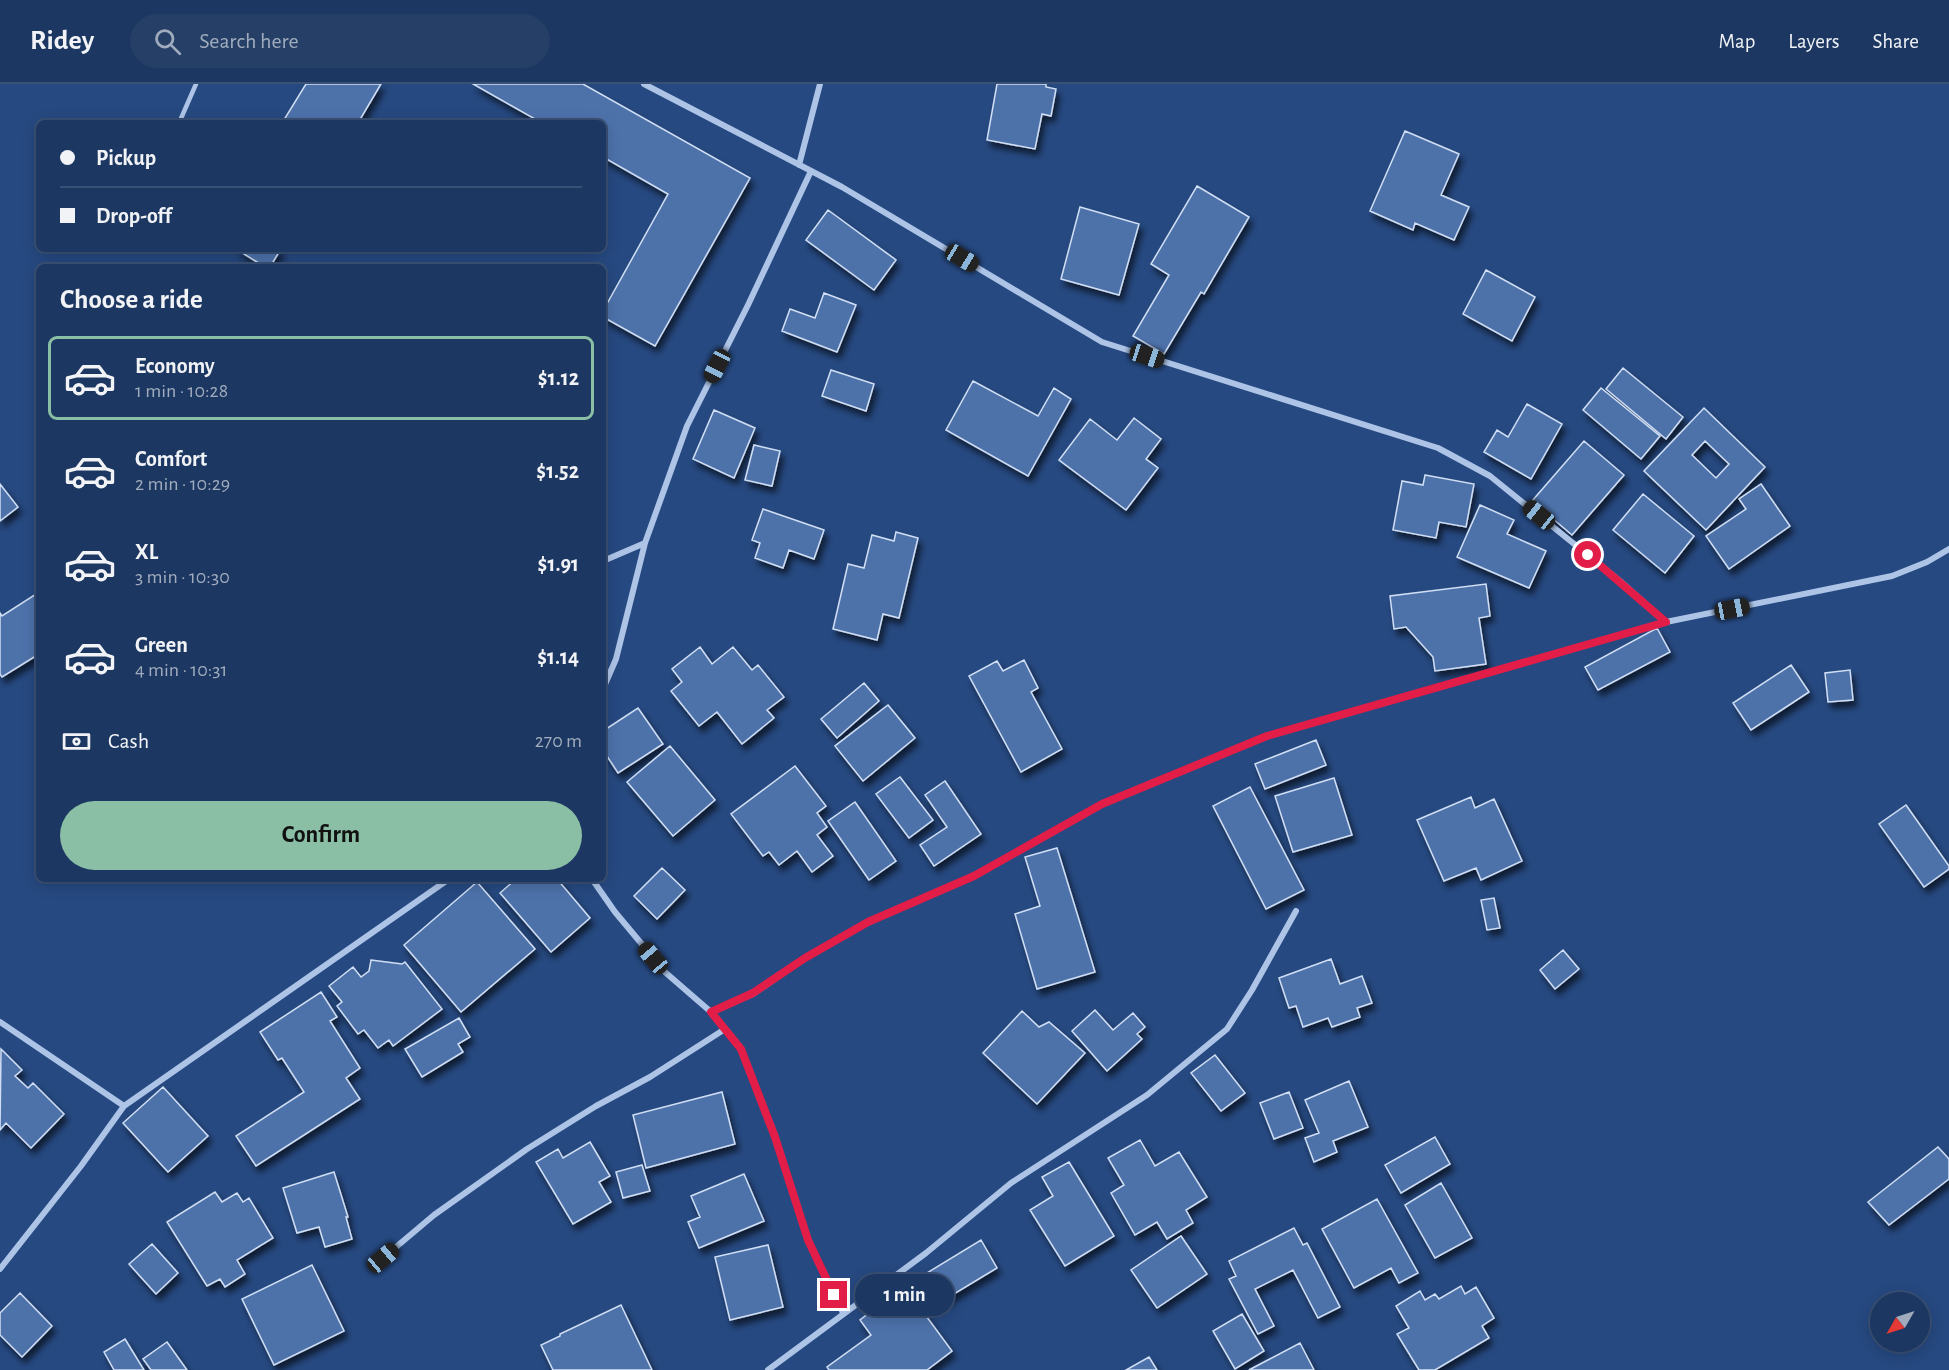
<!DOCTYPE html>
<html lang="en">
<head>
<meta charset="utf-8">
<style>
  :root { --surface:#1c3761; --page:#253f67; --text:#f1f3f6; --muted:#a0acbd; --line:#3a5176; --accent:#8abfa5 }
  body { margin:0; font-family:"Alegreya Sans",sans-serif; background:var(--page); color:var(--text); height:100vh; display:flex; flex-direction:column; font-size:22px; white-space:nowrap }
  * { box-sizing:border-box; margin:0 }
  p { font-size:20px; color:var(--muted) }
  .icon { flex:none; width:33px; height:33px; fill:none; stroke:currentColor; stroke-width:2; stroke-linecap:round; stroke-linejoin:round }
  .map { position:relative; flex:1; overflow:hidden }
  .sheet { position:absolute; left:36px; top:180px; width:570px; height:618px; display:flex; flex-direction:column; background:var(--surface); border-radius:9px; box-shadow:0 3px 15px #0003,0 0 0 2px var(--line) }
  .sheet>* { flex:none }
  .guide { position:absolute; left:36px; top:36px; width:570px; height:132px; border-radius:9px; box-shadow:0 3px 15px #0003,0 0 0 2px var(--line); display:grid; align-content:center; height:132px; padding:0 24px; background:var(--surface) }
  .needle { width:39px; rotate:231deg }
  .tools { position:absolute; left:1870px; top:1208px; display:grid; gap:12px }
  .tools a { display:grid; place-items:center; width:60px; height:60px; border-radius:50%; background:var(--surface); box-shadow:0 3px 15px #0003,0 0 0 2px var(--line); font-size:30px }
  .end { position:absolute; width:27px; height:27px; margin:-14px; border:8px solid #e11d48; background:#fff; box-shadow:0 0 0 3px #fff }
  .from { border-radius:50% }
  .bubble { position:absolute; height:42px; border-radius:21px; background:var(--surface); box-shadow:0 3px 15px #0003,0 0 0 2px var(--line); font-size:20px; font-weight:700; line-height:42px; text-align:center }
  .car { position:absolute; width:18px; height:36px; margin:-18px -9px; border-radius:8px; box-shadow:0 0 4px 2px #0007; background:linear-gradient(#222 24%,#8ab4d8 0 40%,#222 0 76%,#8ab4d8 0 86%,#222 0) }
  .guide b { display:flex; align-items:center; gap:21px; height:57px; font-size:22px }
  .guide b+b { border-top:2px solid var(--line) }
  .guide i { width:15px; height:15px; background:var(--text) }
  ul { padding:0; list-style:none }
  li { display:flex; align-items:center; gap:18px; height:84px; margin:0 12px 9px; padding:0 12px; border:3px solid transparent; border-radius:9px }
  li div { flex:1 }
  li b { display:block; font-size:22px }
  li em { font-style:normal; font-weight:700 }
  li.on { border-color:var(--accent) }
  li>.icon { width:54px; height:54px; stroke-width:1.5 }
  h2 { padding:0 24px; font-size:27px; line-height:72px }
  .pay { display:flex; align-items:center; gap:15px; height:66px; padding:0 24px; font-size:22px }
  .pay p { margin-inline-start:auto }
  .primary-button { display:flex; gap:12px; margin-top:auto; padding:12px 24px }
  .primary-button a { flex:1; height:69px; border-radius:36px; background:var(--accent); color:#111; font-size:24px; font-weight:700; line-height:69px; text-align:center }
  header { display:flex; align-items:center; gap:36px; box-sizing:border-box; height:84px; padding:0 30px; background:var(--surface); border-bottom:2px solid var(--line) }
  header strong { font-size:28px }
  nav { display:flex; gap:33px; margin-inline-start:auto; font-size:21px }
  .search { width:420px; height:54px; background:var(--page); display:flex; align-items:center; gap:15px; box-sizing:border-box; padding:0 21px; border-radius:33px; color:var(--muted); font-size:22px }
  .map>svg:first-child { display:block }
  .building { fill:#4e72aa; stroke:#d1dff5; stroke-width:1.5; fill-rule:evenodd; filter:url(#shadow) }
  .lines { fill:none; stroke-linecap:round; stroke-linejoin:round }
  .lane { stroke:#adc4e7; stroke-width:4.5 }
  .street { stroke:#adc4e7; stroke-width:6 }
  .route { stroke:#e11d48; stroke-width:8 }
</style>
</head>
<body>
<header>
<strong>Ridey</strong>
<div class="search"><svg class="icon" aria-label="search" viewBox="0 0 24 24"><circle cx="10" cy="10" r="6"/><path d="M15 15l6 6"/></svg>Search here</div>
<nav><a>Map</a><a>Layers</a><a>Share</a></nav>
</header>
<div class="map">
<svg width="1949" height="1286" viewBox="0 0 1949 1286">
  <defs>
    <filter id="shadow"><feDropShadow dx="3.5" dy="6" stdDeviation="3" flood-color="#0009"/></filter>
  </defs>
  <rect width="100%" height="100%" fill="#264981"/>
  <path class="building" d="M 306,0 L 381,0 L 358,39 L 282,39 Z
    M 473,0 L 583,0 L 750,94 L 655,262 L 603,233 L 603,227 L 668,110 L 603,73 L 603,39 L 542,39 Z
    M 997,0 L 1046,0 L 1046,3 L 1056,5 L 1051,32 L 1042,30 L 1035,65 L 987,56 Z
    M 1405,47 L 1459,70 L 1441,111 L 1469,123 L 1454,156 L 1415,139 L 1413,146 L 1370,127 Z
    M 1197,102 L 1249,133 L 1204,210 L 1201,208 L 1164,270 L 1133,252 L 1169,191 L 1151,180 Z
    M 1080,123 L 1139,140 L 1119,211 L 1061,195 Z
    M 828,126 L 896,176 L 874,206 L 806,156 Z
    M 236,165 L 281,165 L 270,183 L 265,183 Z
    M 1486,186 L 1535,213 L 1512,257 L 1463,230 Z
    M 824,209 L 856,221 L 837,268 L 782,247 L 790,225 L 815,234 Z
    M 1623,284 L 1683,333 L 1666,355 L 1606,305 Z
    M 831,286 L 874,300 L 866,327 L 822,312 Z
    M 973,297 L 1038,332 L 1054,304 L 1071,315 L 1028,392 L 946,346 Z
    M 1601,304 L 1660,352 L 1641,375 L 1583,326 Z
    M 1527,320 L 1562,340 L 1531,395 L 1484,368 L 1497,346 L 1508,353 Z
    M 1704,324 L 1765,383 L 1706,446 L 1644,387 ZM 1705,357 L 1729,380 L 1716,394 L 1692,371 Z
    M 714,326 L 755,344 L 734,394 L 693,375 Z
    M 1134,334 L 1161,355 L 1146,375 L 1158,384 L 1126,426 L 1059,376 L 1090,335 L 1117,356 Z
    M 1584,357 L 1624,391 L 1572,451 L 1532,417 Z
    M 754,361 L 780,367 L 772,402 L 745,396 Z
    M 1425,391 L 1474,400 L 1466,443 L 1439,438 L 1436,454 L 1393,446 L 1402,397 L 1423,401 Z
    M 0,400 L 18,423 L 0,437 Z
    M 1761,400 L 1790,442 L 1729,485 L 1706,452 L 1746,425 L 1739,415 Z
    M 1643,410 L 1694,452 L 1665,489 L 1613,446 Z
    M 1480,421 L 1514,436 L 1507,450 L 1546,467 L 1529,504 L 1457,473 Z
    M 763,425 L 824,446 L 814,475 L 789,466 L 783,484 L 755,474 L 760,459 L 752,456 Z
    M 896,448 L 918,454 L 899,534 L 883,530 L 877,556 L 833,545 L 848,480 L 864,484 L 872,451 L 894,457 Z
    M 1486,500 L 1490,532 L 1479,534 L 1486,580 L 1435,587 L 1433,573 L 1406,543 L 1394,545 L 1390,512 Z
    M 36,510 L 39,515 L 39,570 L 2,593 L 0,590 L 0,529 L 2,532 Z
    M 1657,544 L 1670,568 L 1598,606 L 1585,583 Z
    M 700,563 L 712,580 L 733,563 L 752,586 L 758,581 L 784,613 L 767,626 L 774,634 L 742,660 L 717,628 L 699,642 L 671,607 L 682,598 L 672,585 Z
    M 1024,576 L 1038,604 L 1031,608 L 1062,665 L 1021,688 L 969,592 L 997,577 L 1003,587 Z
    M 1791,581 L 1809,608 L 1751,646 L 1733,619 Z
    M 1850,586 L 1853,616 L 1828,618 L 1825,589 Z
    M 864,599 L 879,617 L 837,654 L 821,635 Z
    M 888,621 L 915,654 L 863,697 L 835,662 Z
    M 638,624 L 663,660 L 618,689 L 603,666 L 603,647 Z
    M 1316,656 L 1326,681 L 1265,705 L 1255,680 Z
    M 670,662 L 715,716 L 673,752 L 627,698 Z
    M 795,682 L 826,722 L 817,729 L 827,743 L 817,751 L 833,772 L 812,788 L 797,767 L 779,781 L 769,768 L 763,772 L 731,730 Z
    M 900,693 L 933,736 L 909,754 L 876,710 Z
    M 1334,694 L 1352,751 L 1293,768 L 1275,712 Z
    M 945,697 L 981,750 L 934,782 L 920,761 L 947,743 L 925,711 Z
    M 1250,703 L 1304,806 L 1266,825 L 1213,722 Z
    M 1471,713 L 1475,724 L 1494,715 L 1522,777 L 1481,796 L 1476,784 L 1444,797 L 1417,736 Z
    M 855,718 L 896,777 L 869,796 L 828,737 Z
    M 1906,721 L 1949,782 L 1949,785 L 1924,803 L 1879,740 Z
    M 1057,764 L 1095,888 L 1037,905 L 1015,830 L 1040,822 L 1025,773 Z
    M 662,784 L 685,806 L 657,835 L 634,812 Z
    M 516,795 L 557,795 L 590,834 L 551,868 L 500,809 Z
    M 477,798 L 535,865 L 461,928 L 404,861 Z
    M 1494,814 L 1500,844 L 1487,846 L 1481,816 Z
    M 1563,866 L 1579,885 L 1555,905 L 1540,886 Z
    M 1331,875 L 1340,900 L 1362,892 L 1372,919 L 1357,924 L 1360,933 L 1332,943 L 1328,934 L 1303,943 L 1296,922 L 1289,924 L 1279,894 Z
    M 371,876 L 402,880 L 405,878 L 442,925 L 393,962 L 389,956 L 378,964 L 364,946 L 358,950 L 337,922 L 342,918 L 329,902 L 353,883 L 361,893 L 369,887 Z
    M 321,908 L 337,933 L 330,937 L 360,984 L 346,994 L 360,1015 L 256,1082 L 236,1052 L 304,1008 L 282,974 L 278,976 L 260,948 Z
    M 1095,926 L 1113,946 L 1133,929 L 1145,943 L 1137,950 L 1142,955 L 1107,987 L 1072,947 Z
    M 1022,927 L 1039,943 L 1049,938 L 1085,969 L 1037,1020 L 983,969 Z
    M 459,934 L 470,953 L 458,960 L 463,968 L 422,993 L 405,965 Z
    M 1,965 L 22,986 L 15,992 L 28,1004 L 33,999 L 64,1030 L 31,1064 L 6,1039 L 0,1046 Z
    M 1215,971 L 1245,1009 L 1221,1027 L 1191,989 Z
    M 1349,997 L 1368,1043 L 1333,1057 L 1337,1068 L 1314,1078 L 1305,1054 L 1319,1049 L 1305,1016 Z
    M 163,1003 L 208,1052 L 168,1088 L 123,1039 Z
    M 722,1008 L 735,1060 L 646,1084 L 633,1031 Z
    M 1289,1008 L 1303,1044 L 1274,1055 L 1260,1019 Z
    M 1435,1053 L 1450,1080 L 1401,1109 L 1385,1081 Z
    M 1140,1056 L 1155,1082 L 1179,1068 L 1207,1113 L 1186,1126 L 1193,1139 L 1167,1155 L 1157,1138 L 1135,1151 L 1111,1109 L 1124,1101 L 1108,1074 Z
    M 590,1058 L 610,1092 L 599,1098 L 611,1118 L 573,1140 L 536,1078 L 558,1065 L 563,1074 Z
    M 1938,1063 L 1949,1075 L 1949,1095 L 1889,1141 L 1868,1118 Z
    M 1069,1078 L 1114,1152 L 1065,1182 L 1030,1126 L 1053,1112 L 1042,1093 Z
    M 642,1081 L 650,1107 L 623,1114 L 616,1088 Z
    M 334,1088 L 348,1133 L 346,1133 L 352,1155 L 325,1163 L 319,1143 L 297,1149 L 283,1104 Z
    M 744,1090 L 764,1137 L 699,1164 L 688,1138 L 700,1133 L 691,1112 Z
    M 1441,1099 L 1472,1154 L 1435,1174 L 1405,1121 Z
    M 215,1108 L 222,1118 L 237,1109 L 243,1118 L 249,1114 L 273,1154 L 237,1176 L 245,1190 L 225,1203 L 220,1195 L 207,1202 L 167,1138 Z
    M 1377,1115 L 1418,1189 L 1399,1199 L 1391,1184 L 1354,1204 L 1322,1145 Z
    M 1294,1144 L 1303,1161 L 1307,1159 L 1340,1223 L 1318,1234 L 1293,1186 L 1255,1205 L 1274,1242 L 1258,1250 L 1229,1195 L 1236,1192 L 1229,1177 Z
    M 1181,1152 L 1207,1190 L 1157,1224 L 1131,1186 Z
    M 981,1156 L 997,1184 L 939,1219 L 922,1192 Z
    M 152,1160 L 178,1189 L 156,1210 L 129,1180 Z
    M 768,1161 L 783,1223 L 730,1236 L 715,1173 Z
    M 312,1181 L 344,1247 L 274,1281 L 242,1215 Z
    M 904,1202 L 952,1267 L 927,1286 L 829,1286 L 827,1283 L 871,1251 L 860,1236 Z
    M 1461,1202 L 1465,1210 L 1476,1203 L 1494,1234 L 1482,1242 L 1489,1254 L 1435,1286 L 1419,1286 L 1397,1250 L 1409,1244 L 1396,1222 L 1420,1207 L 1425,1216 L 1435,1210 L 1439,1215 Z
    M 20,1209 L 52,1242 L 22,1273 L 0,1251 L 0,1229 Z
    M 621,1221 L 652,1286 L 553,1286 L 541,1261 L 560,1252 L 560,1250 Z
    M 1242,1230 L 1264,1267 L 1235,1285 L 1213,1247 Z
    M 125,1255 L 144,1286 L 114,1286 L 104,1268 Z
    M 167,1258 L 187,1286 L 151,1286 L 143,1275 Z
    M 1300,1259 L 1314,1286 L 1249,1286 Z
    M 1149,1273 L 1157,1286 L 1126,1286 Z"/>
  <g class="lines">
    <path class="lane" d="M 179,39 L 196,0"/>
    <path class="street" d="M 644,0 L 842,103 L 1102,258 L 1438,364 L 1490,392 L 1620,497 L 1666,538
      M 799,81 L 820,0
      M 603,477 L 645,459
      M 603,605 L 616,575 L 645,459 L 687,342 L 748,221 L 811,87
      M 592,795 L 615,828 L 666,889 L 711,928 L 741,965 L 775,1053 L 808,1156 L 843,1229
      M 711,928 L 753,910 L 805,874 L 868,838 L 974,792 L 1102,720 L 1267,652 L 1666,538 L 1892,492 L 1927,478 L 1949,465
      M 0,938 L 124,1022
      M 383,1174 L 434,1131 L 527,1065 L 596,1022 L 650,993 L 725,945
      M 0,1185 L 81,1082 L 124,1022 L 449,795
      M 768,1286 L 926,1169 L 1011,1099 L 1147,1011 L 1227,945 L 1252,906 L 1296,827"/>
  </g>
  <g class="lines">
    <path class="route" d="M 834,1211 L 808,1156 L 775,1053 L 741,965 L 711,928 L 753,909 L 805,874 L 868,838 L 974,792 L 1102,720 L 1267,652 L 1666,538 L 1588,471"/>
  </g>
</svg>
<div class="tools">
<a><svg class="needle" viewBox="-14 -14 28 28"><path d="M0-13l5 13h-10z" fill="#e53935"/><path d="M0 13l5-13h-10z" fill="#a0acbd"/></svg></a>
</div>
<i class="end from" style="left:1588px;top:471px"></i>
<i class="end" style="left:834px;top:1211px"></i>
<div class="bubble" style="left:855px;top:1190px;width:99px">1 min</div>
<i class="car" style="left:962px;top:174px;rotate:121deg"></i>
<i class="car" style="left:1147px;top:272px;rotate:108deg"></i>
<i class="car" style="left:717px;top:282px;rotate:207deg"></i>
<i class="car" style="left:1539px;top:431px;rotate:309deg"></i>
<i class="car" style="left:1732px;top:525px;rotate:79deg"></i>
<i class="car" style="left:653px;top:874px;rotate:320deg"></i>
<i class="car" style="left:383px;top:1174px;rotate:50deg"></i>
<div class="guide">
<b><i class="from"></i>Pickup</b>
<b><i></i>Drop-off</b>
</div>
<section class="sheet">
<h2>Choose a ride</h2>
<ul>
<li class="on"><svg class="icon" aria-label="car" viewBox="0 0 24 24"><path d="M5 17H2v-5l4-1 3-4h7l3 4 3 1v5h-3M9 17h6M6 11h13"/><circle cx="7" cy="17" r="2"/><circle cx="17" cy="17" r="2"/></svg><div><b>Economy</b><p>1 min · 10:28</p></div><em>$1.12</em></li>
<li><svg class="icon" aria-label="car" viewBox="0 0 24 24"><path d="M5 17H2v-5l4-1 3-4h7l3 4 3 1v5h-3M9 17h6M6 11h13"/><circle cx="7" cy="17" r="2"/><circle cx="17" cy="17" r="2"/></svg><div><b>Comfort</b><p>2 min · 10:29</p></div><em>$1.52</em></li>
<li><svg class="icon" aria-label="car" viewBox="0 0 24 24"><path d="M5 17H2v-5l4-1 3-4h7l3 4 3 1v5h-3M9 17h6M6 11h13"/><circle cx="7" cy="17" r="2"/><circle cx="17" cy="17" r="2"/></svg><div><b>XL</b><p>3 min · 10:30</p></div><em>$1.91</em></li>
<li><svg class="icon" aria-label="car" viewBox="0 0 24 24"><path d="M5 17H2v-5l4-1 3-4h7l3 4 3 1v5h-3M9 17h6M6 11h13"/><circle cx="7" cy="17" r="2"/><circle cx="17" cy="17" r="2"/></svg><div><b>Green</b><p>4 min · 10:31</p></div><em>$1.14</em></li>
</ul>
<div class="pay"><svg class="icon" aria-label="cash" viewBox="0 0 24 24"><path d="M3 7h18v10H3z"/><circle cx="12" cy="12" r="2"/></svg>Cash<p>270 m</p></div>
<div class="primary-button"><a>Confirm</a></div>
</section>
</div>
</body>
</html>
